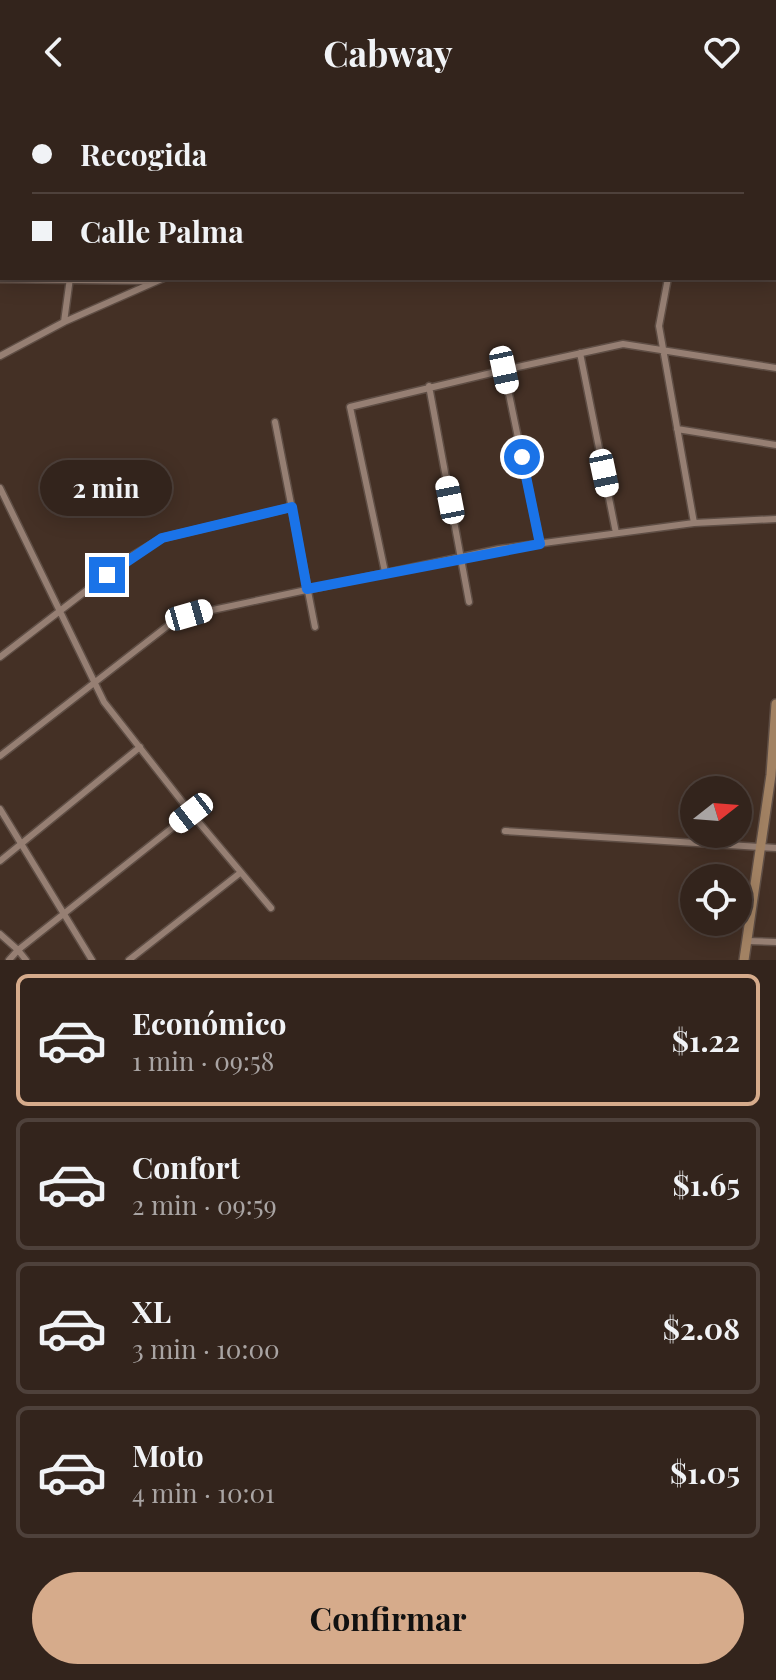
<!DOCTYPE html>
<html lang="es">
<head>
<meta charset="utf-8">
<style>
  :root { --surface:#33241c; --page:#3e3029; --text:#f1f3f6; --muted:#a9a4a3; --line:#4e413b; --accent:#d6ab8b }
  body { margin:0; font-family:"Playfair Display",serif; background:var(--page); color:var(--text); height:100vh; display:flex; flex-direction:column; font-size:30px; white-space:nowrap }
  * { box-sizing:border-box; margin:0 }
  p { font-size:26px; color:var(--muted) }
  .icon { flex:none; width:44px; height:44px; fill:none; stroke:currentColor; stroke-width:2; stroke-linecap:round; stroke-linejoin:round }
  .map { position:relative; height:856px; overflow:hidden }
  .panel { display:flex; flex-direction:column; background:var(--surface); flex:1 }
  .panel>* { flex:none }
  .banner { position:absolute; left:0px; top:0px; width:776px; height:176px; box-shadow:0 4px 20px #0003,0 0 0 2px var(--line); display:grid; align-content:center; height:176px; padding:0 32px; background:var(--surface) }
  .needle { width:52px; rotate:73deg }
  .buttons { position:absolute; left:680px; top:672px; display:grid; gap:16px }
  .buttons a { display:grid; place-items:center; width:72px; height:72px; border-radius:50%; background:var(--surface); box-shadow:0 4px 20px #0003,0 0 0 2px var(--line); font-size:40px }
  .end { position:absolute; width:36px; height:36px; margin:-18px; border:10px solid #1a73e8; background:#fff; box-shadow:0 0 0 4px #fff }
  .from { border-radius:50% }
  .bubble { position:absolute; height:56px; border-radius:28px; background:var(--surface); box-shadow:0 4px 20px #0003,0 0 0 2px var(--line); font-size:26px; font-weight:700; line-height:56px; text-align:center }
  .car { position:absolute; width:24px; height:48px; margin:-24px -12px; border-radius:10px; box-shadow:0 0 6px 2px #0007; background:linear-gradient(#fff 24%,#345 0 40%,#fff 0 76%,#345 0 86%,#fff 0) }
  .banner b { display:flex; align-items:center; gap:28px; height:76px; font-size:30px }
  .banner b+b { border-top:2px solid var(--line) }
  .banner i { width:20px; height:20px; background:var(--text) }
  ul { padding:14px 0 0; list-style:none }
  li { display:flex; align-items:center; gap:24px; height:132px; margin:0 16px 12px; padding:0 16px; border:4px solid var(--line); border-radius:12px }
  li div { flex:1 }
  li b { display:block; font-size:30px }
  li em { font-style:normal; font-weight:700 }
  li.active { border-color:var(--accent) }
  li>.icon { width:72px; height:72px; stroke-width:1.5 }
  .action { display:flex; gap:16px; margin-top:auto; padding:16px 32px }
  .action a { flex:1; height:92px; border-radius:48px; background:var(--accent); color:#111; font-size:32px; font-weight:700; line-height:92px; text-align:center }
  header { display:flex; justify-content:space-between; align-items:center; height:104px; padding:0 32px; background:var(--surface); font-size:36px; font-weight:700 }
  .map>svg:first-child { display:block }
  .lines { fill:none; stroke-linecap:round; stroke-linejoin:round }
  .street-casing { stroke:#5f4e45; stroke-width:9 }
  .secondary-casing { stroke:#5f4e45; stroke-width:12 }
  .street { stroke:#967f73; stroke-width:6 }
  .secondary { stroke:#a28263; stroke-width:9 }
  .route { stroke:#1a73e8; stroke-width:10 }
</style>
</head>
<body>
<header><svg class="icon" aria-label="back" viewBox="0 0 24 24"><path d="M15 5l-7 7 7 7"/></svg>Cabway<svg class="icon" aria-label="heart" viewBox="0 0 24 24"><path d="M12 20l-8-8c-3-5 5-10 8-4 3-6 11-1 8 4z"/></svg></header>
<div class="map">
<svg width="776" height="856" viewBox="0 0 776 856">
  <rect width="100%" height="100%" fill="#443025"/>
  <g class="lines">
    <defs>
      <path id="street" d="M 0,2 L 44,2
        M 112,2 L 113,0
        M 254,2 L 254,0
        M 373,2 L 373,0
        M 701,2 L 701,0
        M 0,89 L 2,89
        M 774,160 L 776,160
        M 668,174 L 659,222 L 694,419
        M 0,175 L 152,177
        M 64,218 L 70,174
        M 580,249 L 616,429
        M 0,252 L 64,218 L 164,174
        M 504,266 L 623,240 L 776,264
        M 429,282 L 469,498
        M 275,318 L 315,523
        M 677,325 L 776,341
        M 0,384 L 104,598 L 191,709 L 271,804
        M 385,468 L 350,303 L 504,266 L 540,440
        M 0,553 L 130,453 L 162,434 L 292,403
        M 0,652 L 170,520 L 189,511 L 499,445 L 694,419 L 776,415
        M 0,705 L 92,856
        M 505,727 L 776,744
        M 0,757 L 140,643
        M 0,830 L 18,846 L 9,856
        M 747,837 L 776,838
        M 26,856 L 18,846 L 191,709
        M 129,856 L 240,769"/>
      <path id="secondary" d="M 744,856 L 771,671 L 776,600"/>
    </defs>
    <use href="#street" class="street-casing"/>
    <use href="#secondary" class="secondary-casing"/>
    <use href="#street" class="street"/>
    <use href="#secondary" class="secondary"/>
  </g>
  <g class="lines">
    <path class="route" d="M 107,471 L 162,434 L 292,403 L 307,485 L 540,440 L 522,353"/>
  </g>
</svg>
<div class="buttons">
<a><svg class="needle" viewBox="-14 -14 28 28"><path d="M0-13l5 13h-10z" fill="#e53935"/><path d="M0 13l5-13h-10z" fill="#a9a4a3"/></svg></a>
<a><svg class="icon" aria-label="locate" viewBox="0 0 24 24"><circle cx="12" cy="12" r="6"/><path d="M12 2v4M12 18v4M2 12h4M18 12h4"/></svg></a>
</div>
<i class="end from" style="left:522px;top:353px"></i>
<i class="end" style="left:107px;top:471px"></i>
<div class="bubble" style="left:40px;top:356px;width:132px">2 min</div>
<i class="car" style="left:504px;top:266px;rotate:168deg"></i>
<i class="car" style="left:604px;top:369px;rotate:168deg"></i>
<i class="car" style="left:450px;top:396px;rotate:349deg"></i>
<i class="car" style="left:189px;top:511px;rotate:74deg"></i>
<i class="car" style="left:191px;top:709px;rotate:232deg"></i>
<div class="banner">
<b><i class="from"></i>Recogida</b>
<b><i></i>Calle Palma</b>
</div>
</div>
<section class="panel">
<ul>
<li class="active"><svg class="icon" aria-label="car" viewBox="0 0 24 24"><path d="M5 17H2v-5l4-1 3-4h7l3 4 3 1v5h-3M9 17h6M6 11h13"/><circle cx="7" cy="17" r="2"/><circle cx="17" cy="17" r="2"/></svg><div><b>Económico</b><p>1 min · 09:58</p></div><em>$1.22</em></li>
<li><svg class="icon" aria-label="car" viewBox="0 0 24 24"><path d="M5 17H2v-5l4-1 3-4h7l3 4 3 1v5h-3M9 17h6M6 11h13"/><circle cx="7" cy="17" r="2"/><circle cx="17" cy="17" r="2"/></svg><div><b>Confort</b><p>2 min · 09:59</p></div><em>$1.65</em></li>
<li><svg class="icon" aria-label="car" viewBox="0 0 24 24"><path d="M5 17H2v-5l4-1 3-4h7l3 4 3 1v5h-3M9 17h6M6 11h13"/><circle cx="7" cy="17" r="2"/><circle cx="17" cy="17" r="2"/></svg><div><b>XL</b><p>3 min · 10:00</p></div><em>$2.08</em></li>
<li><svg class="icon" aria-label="car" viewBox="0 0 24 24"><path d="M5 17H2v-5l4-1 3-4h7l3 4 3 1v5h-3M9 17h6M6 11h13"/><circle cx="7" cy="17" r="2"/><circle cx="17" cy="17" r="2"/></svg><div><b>Moto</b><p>4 min · 10:01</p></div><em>$1.05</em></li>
</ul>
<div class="action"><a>Confirmar</a></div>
</section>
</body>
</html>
